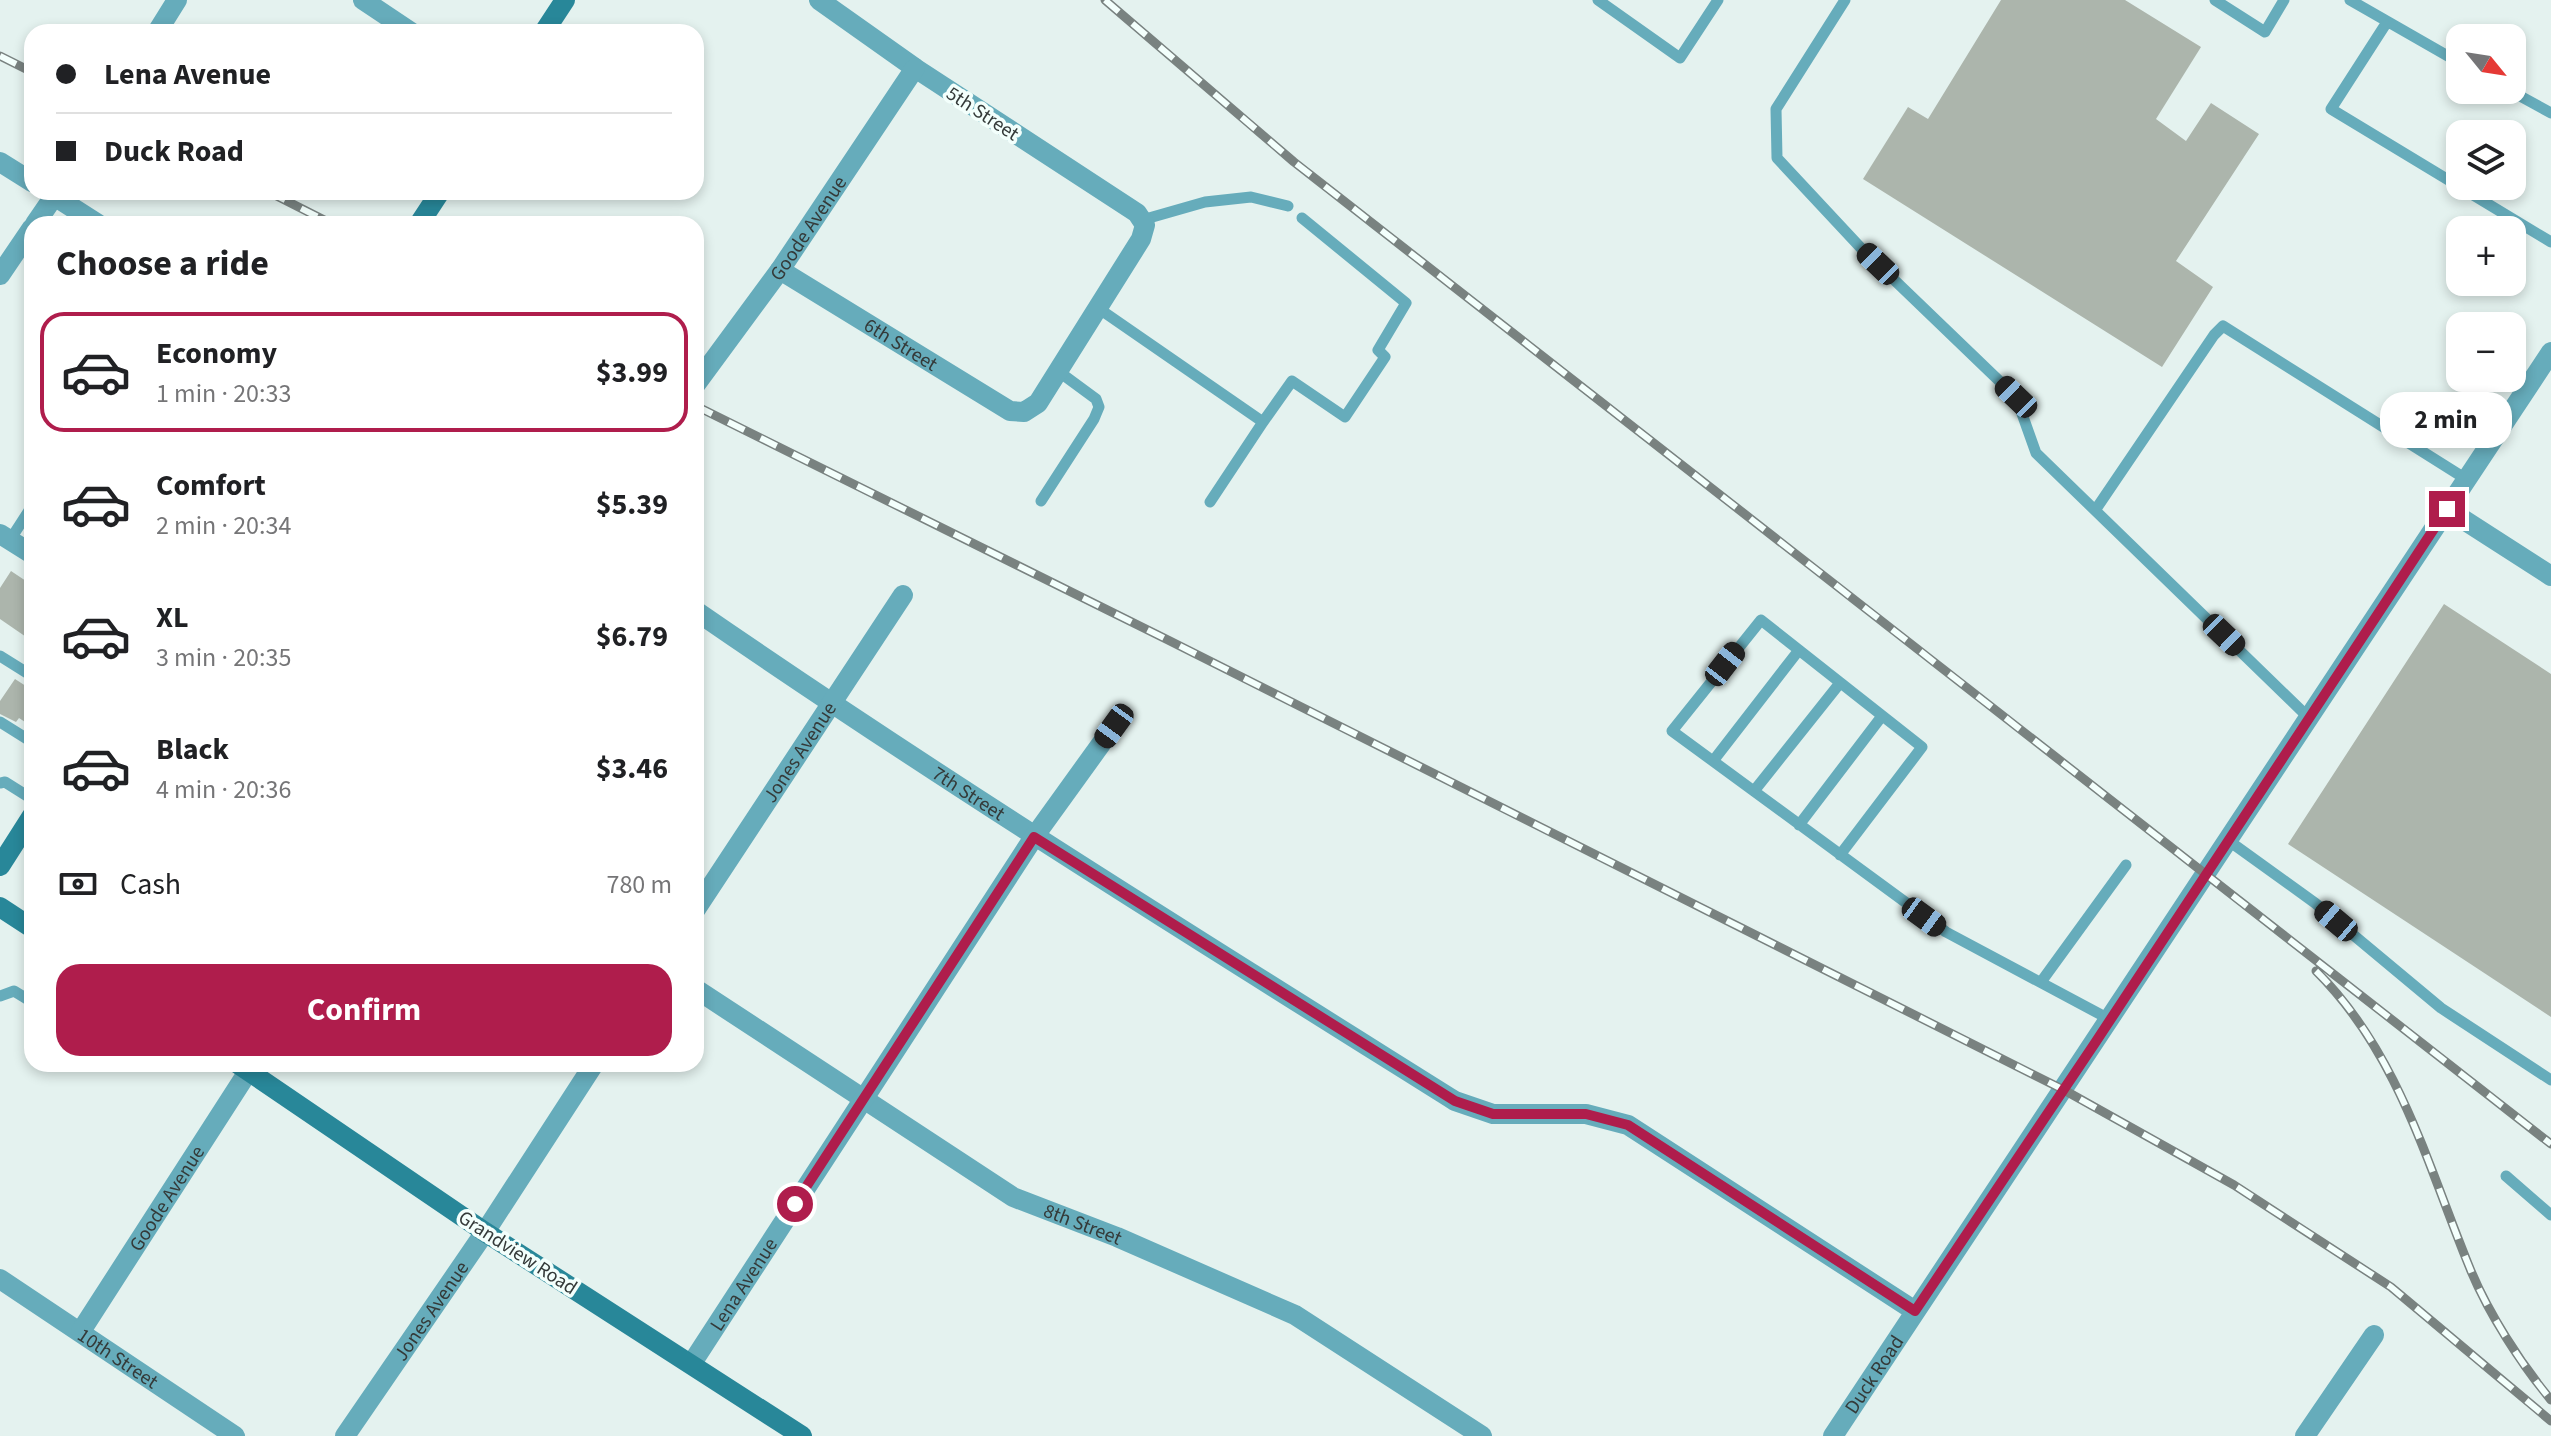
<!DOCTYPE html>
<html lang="en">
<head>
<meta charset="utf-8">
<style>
  :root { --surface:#fff; --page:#f6f6f6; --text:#202124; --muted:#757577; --line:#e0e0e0; --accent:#af1d4c }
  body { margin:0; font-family:"Source Sans 3",sans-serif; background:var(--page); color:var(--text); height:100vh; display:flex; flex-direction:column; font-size:30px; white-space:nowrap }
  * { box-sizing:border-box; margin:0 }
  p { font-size:26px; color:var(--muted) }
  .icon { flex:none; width:44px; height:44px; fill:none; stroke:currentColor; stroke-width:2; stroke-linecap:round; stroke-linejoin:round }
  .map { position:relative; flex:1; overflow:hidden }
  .sheet { position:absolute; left:24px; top:216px; width:680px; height:856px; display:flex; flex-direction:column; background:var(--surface); border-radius:24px; box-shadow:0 4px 12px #0003 }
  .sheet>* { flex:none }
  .hud { position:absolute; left:24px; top:24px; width:680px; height:176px; border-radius:24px; box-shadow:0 4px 12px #0003; display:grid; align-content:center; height:176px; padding:0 32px; background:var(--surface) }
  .needle { width:52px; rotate:120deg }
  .buttons { position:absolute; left:2446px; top:24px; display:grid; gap:16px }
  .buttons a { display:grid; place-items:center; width:80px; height:80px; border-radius:16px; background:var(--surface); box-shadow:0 4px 12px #0003; font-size:40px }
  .end { position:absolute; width:36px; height:36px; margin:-18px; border:10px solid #af1d4c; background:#fff; box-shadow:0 0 0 4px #fff }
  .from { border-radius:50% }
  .bubble { position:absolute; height:56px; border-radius:24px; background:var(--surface); box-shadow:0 4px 12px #0003; font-size:26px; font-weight:700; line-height:56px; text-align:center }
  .car { position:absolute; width:24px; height:48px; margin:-24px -12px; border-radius:10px; box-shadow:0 0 6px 2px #0007; background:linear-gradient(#222 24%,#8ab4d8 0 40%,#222 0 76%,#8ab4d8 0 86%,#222 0) }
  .hud b { display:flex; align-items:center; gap:28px; height:76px; font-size:30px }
  .hud b+b { border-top:2px solid var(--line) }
  .hud i { width:20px; height:20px; background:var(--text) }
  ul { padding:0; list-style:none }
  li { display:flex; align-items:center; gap:24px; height:120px; margin:0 16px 12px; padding:0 16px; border:4px solid transparent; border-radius:24px }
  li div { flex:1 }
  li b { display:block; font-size:30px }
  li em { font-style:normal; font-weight:700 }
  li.on { border-color:var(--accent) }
  li>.icon { width:72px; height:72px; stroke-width:1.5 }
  h2 { padding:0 32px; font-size:36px; line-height:96px }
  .pay { display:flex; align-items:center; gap:20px; height:88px; padding:0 32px; font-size:30px }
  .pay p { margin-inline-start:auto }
  .cta { display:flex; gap:16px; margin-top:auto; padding:16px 32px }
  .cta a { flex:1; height:92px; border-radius:24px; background:var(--accent); color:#fff; font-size:32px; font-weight:700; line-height:92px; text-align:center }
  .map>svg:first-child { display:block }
  .building { fill:#acb5ac }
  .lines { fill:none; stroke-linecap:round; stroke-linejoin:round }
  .lane { stroke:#66acbb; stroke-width:11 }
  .street { stroke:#66acbb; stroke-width:20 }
  .secondary { stroke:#288799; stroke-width:20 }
  .rail-casing { stroke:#798280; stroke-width:9 }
  .rail { stroke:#f3fffc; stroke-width:6; stroke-dasharray:18; stroke-linecap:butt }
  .route { stroke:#af1d4c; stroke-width:10 }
  .labels { text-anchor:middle; stroke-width:7; stroke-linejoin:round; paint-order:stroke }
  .street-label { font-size:20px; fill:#343a39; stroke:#f3fffc }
</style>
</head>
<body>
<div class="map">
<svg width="2551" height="1436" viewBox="0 0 2551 1436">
  <rect width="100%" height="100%" fill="#e4f2ef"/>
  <path class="building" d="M 2001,0 L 2125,0 L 2201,47 L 2156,119 L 2186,141 L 2211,103 L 2259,134 L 2176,261 L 2213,287 L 2162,367 L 1863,179 L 1908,107 L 1928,119 Z
    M 11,571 L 32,585 L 32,641 L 0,619 L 0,588 Z
    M 2444,604 L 2551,674 L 2551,1017 L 2288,844 Z
    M 15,679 L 32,690 L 32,711 L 25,722 L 19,718 L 16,722 L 0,714 L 0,701 Z"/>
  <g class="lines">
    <path class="lane" d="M 1598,0 L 1680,58 L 1718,0
      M 1845,0 L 1776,109 L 1777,158 L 1860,247 L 2016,397 L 2036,453 L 2309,718
      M 2215,0 L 2265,32 L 2284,0
      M 2350,0 L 2460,63
      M 2387,22 L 2331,109 L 2551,242
      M 2509,90 L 2551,113
      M 1142,220 L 1205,202 L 1251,197 L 1288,206
      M 1098,308 L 1263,422 L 1292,381 L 1345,417 L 1385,357 L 1378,350 L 1406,303 L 1302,218
      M 1041,501 L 1094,419 L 1099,407 L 1096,399 L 1058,371
      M 1210,502 L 1263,422
      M 2096,509 L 2214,335 L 2223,326 L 2466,479
      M 10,540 L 32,506
      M 0,656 L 32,676
      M 0,722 L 32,742
      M 1713,761 L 1799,650
      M 0,783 L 5,782 L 32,799
      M 1754,791 L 1840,683
      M 1799,825 L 1882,716
      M 2229,841 L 2315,903 L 2441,1008 L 2551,1080
      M 1840,855 L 1922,747 L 1761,620 L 1672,731 L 1946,932 L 2111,1020
      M 2041,982 L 2126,865
      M 0,996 L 14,991 L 32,1002
      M 2506,1176 L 2551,1215"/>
    <g class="street">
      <path d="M 363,0 L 411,32"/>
      <path d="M 157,32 L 177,0"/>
      <path d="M 0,162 L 32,182"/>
      <path d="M 48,192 L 98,224"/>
      <path d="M 35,224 L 57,192"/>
      <path id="s1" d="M 780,270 L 1010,411 L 1024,412 L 1038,403 L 1141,239 L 1145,225 L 1137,213 L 915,68 L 819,0"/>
      <path d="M 0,275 L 32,228"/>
      <path id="s2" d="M 696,384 L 780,270 L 915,68"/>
      <path d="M 2447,509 L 2551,576"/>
      <path d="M 0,534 L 32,554"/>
      <path id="s3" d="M 696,611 C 944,782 1200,941 1455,1101 L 1493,1114 L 1586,1114 L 1628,1125 L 1915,1311"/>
      <path id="s4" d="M 696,909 L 903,595"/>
      <path id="s5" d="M 696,989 L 1013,1197 L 1117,1237 L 1295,1315 L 1482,1436"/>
      <path id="s6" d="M 0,1279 L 235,1436"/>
      <path id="s7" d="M 81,1331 L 253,1064"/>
      <path id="s8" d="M 692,1363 L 1034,837 L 1114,726"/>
      <path id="s9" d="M 345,1436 L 485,1232 L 594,1064"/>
      <path id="s10" d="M 1833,1436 L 2551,352"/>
      <path d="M 2305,1436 L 2374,1335"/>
    </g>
    <path class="secondary" d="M 544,32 L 565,0
      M 419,224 L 440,192
      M 0,866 L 32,816
      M 0,907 L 32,928
      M 238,1064 L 485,1232 L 802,1436"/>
    <defs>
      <path id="rail" d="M 1105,0 L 1294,162 L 2551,1144
        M 0,56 L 32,72
        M 269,192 L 332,224
        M 696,406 L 1168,640 L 2064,1090 L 2234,1185 L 2391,1287 L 2551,1421
        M 2316,971 C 2399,1053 2428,1167 2471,1271 C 2489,1314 2521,1364 2551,1400"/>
    </defs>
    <use href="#rail" class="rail-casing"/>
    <use href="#rail" class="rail"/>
  </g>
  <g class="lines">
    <path class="route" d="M 795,1204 L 1034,837 L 1455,1101 L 1493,1114 L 1586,1114 L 1628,1125 L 1915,1311 L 2095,1043 L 2447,509"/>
  </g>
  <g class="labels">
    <g class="street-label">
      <text transform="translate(983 113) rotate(33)" y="7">5th Street</text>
      <text dy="7" stroke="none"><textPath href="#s2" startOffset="192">Goode Avenue</textPath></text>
      <text dy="7" stroke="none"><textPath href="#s1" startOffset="142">6th Street</textPath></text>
      <text dy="7" stroke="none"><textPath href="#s4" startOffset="188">Jones Avenue</textPath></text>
      <text dy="7" stroke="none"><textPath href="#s3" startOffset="328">7th Street</textPath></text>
      <text dy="7" stroke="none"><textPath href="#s7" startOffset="158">Goode Avenue</textPath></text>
      <text dy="7" stroke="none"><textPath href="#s5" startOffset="454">8th Street</textPath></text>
      <text transform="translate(518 1252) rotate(33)" y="7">Grandview Road</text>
      <text dy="7" stroke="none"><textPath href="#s8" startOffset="94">Lena Avenue</textPath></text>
      <text dy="7" stroke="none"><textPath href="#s9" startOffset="152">Jones Avenue</textPath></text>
      <text dy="7" stroke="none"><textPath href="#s6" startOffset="142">10th Street</textPath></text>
      <text dy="7" stroke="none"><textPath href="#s10" startOffset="74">Duck Road</textPath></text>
    </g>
  </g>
</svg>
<div class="buttons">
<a><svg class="needle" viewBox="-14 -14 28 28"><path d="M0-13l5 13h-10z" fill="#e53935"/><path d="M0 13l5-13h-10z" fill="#757577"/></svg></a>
<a><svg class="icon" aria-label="layers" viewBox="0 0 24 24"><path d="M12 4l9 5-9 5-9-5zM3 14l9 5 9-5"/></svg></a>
<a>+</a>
<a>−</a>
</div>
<i class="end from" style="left:795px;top:1204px"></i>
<i class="end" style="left:2447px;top:509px"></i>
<div class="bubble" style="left:2380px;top:392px;width:132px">2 min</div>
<i class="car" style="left:1878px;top:264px;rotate:314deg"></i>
<i class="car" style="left:2016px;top:397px;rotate:314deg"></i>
<i class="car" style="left:2224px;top:635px;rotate:134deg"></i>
<i class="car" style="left:1725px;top:664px;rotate:38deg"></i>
<i class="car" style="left:1114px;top:726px;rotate:216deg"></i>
<i class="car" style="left:1924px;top:917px;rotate:126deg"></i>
<i class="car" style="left:2336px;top:921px;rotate:310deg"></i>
<div class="hud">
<b><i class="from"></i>Lena Avenue</b>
<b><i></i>Duck Road</b>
</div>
<section class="sheet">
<h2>Choose a ride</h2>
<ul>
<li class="on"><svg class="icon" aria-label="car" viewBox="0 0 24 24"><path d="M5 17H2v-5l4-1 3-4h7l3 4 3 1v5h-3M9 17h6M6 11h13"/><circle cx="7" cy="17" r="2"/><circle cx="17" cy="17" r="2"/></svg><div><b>Economy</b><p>1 min · 20:33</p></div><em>$3.99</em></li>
<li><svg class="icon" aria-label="car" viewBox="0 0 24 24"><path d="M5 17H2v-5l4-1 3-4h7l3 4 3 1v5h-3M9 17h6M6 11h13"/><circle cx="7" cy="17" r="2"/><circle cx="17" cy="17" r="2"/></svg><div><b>Comfort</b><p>2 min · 20:34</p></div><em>$5.39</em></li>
<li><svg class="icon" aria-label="car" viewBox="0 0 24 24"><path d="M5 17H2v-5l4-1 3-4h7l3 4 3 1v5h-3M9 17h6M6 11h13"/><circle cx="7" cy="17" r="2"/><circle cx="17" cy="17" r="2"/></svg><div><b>XL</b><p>3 min · 20:35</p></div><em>$6.79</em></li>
<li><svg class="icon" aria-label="car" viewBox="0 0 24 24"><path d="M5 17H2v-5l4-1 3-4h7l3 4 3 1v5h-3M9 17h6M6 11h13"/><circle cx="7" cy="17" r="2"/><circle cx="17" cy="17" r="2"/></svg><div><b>Black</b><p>4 min · 20:36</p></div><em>$3.46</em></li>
</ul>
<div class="pay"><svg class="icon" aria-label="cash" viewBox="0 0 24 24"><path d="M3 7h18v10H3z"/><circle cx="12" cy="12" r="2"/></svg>Cash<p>780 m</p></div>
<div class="cta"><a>Confirm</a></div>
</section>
</div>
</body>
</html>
